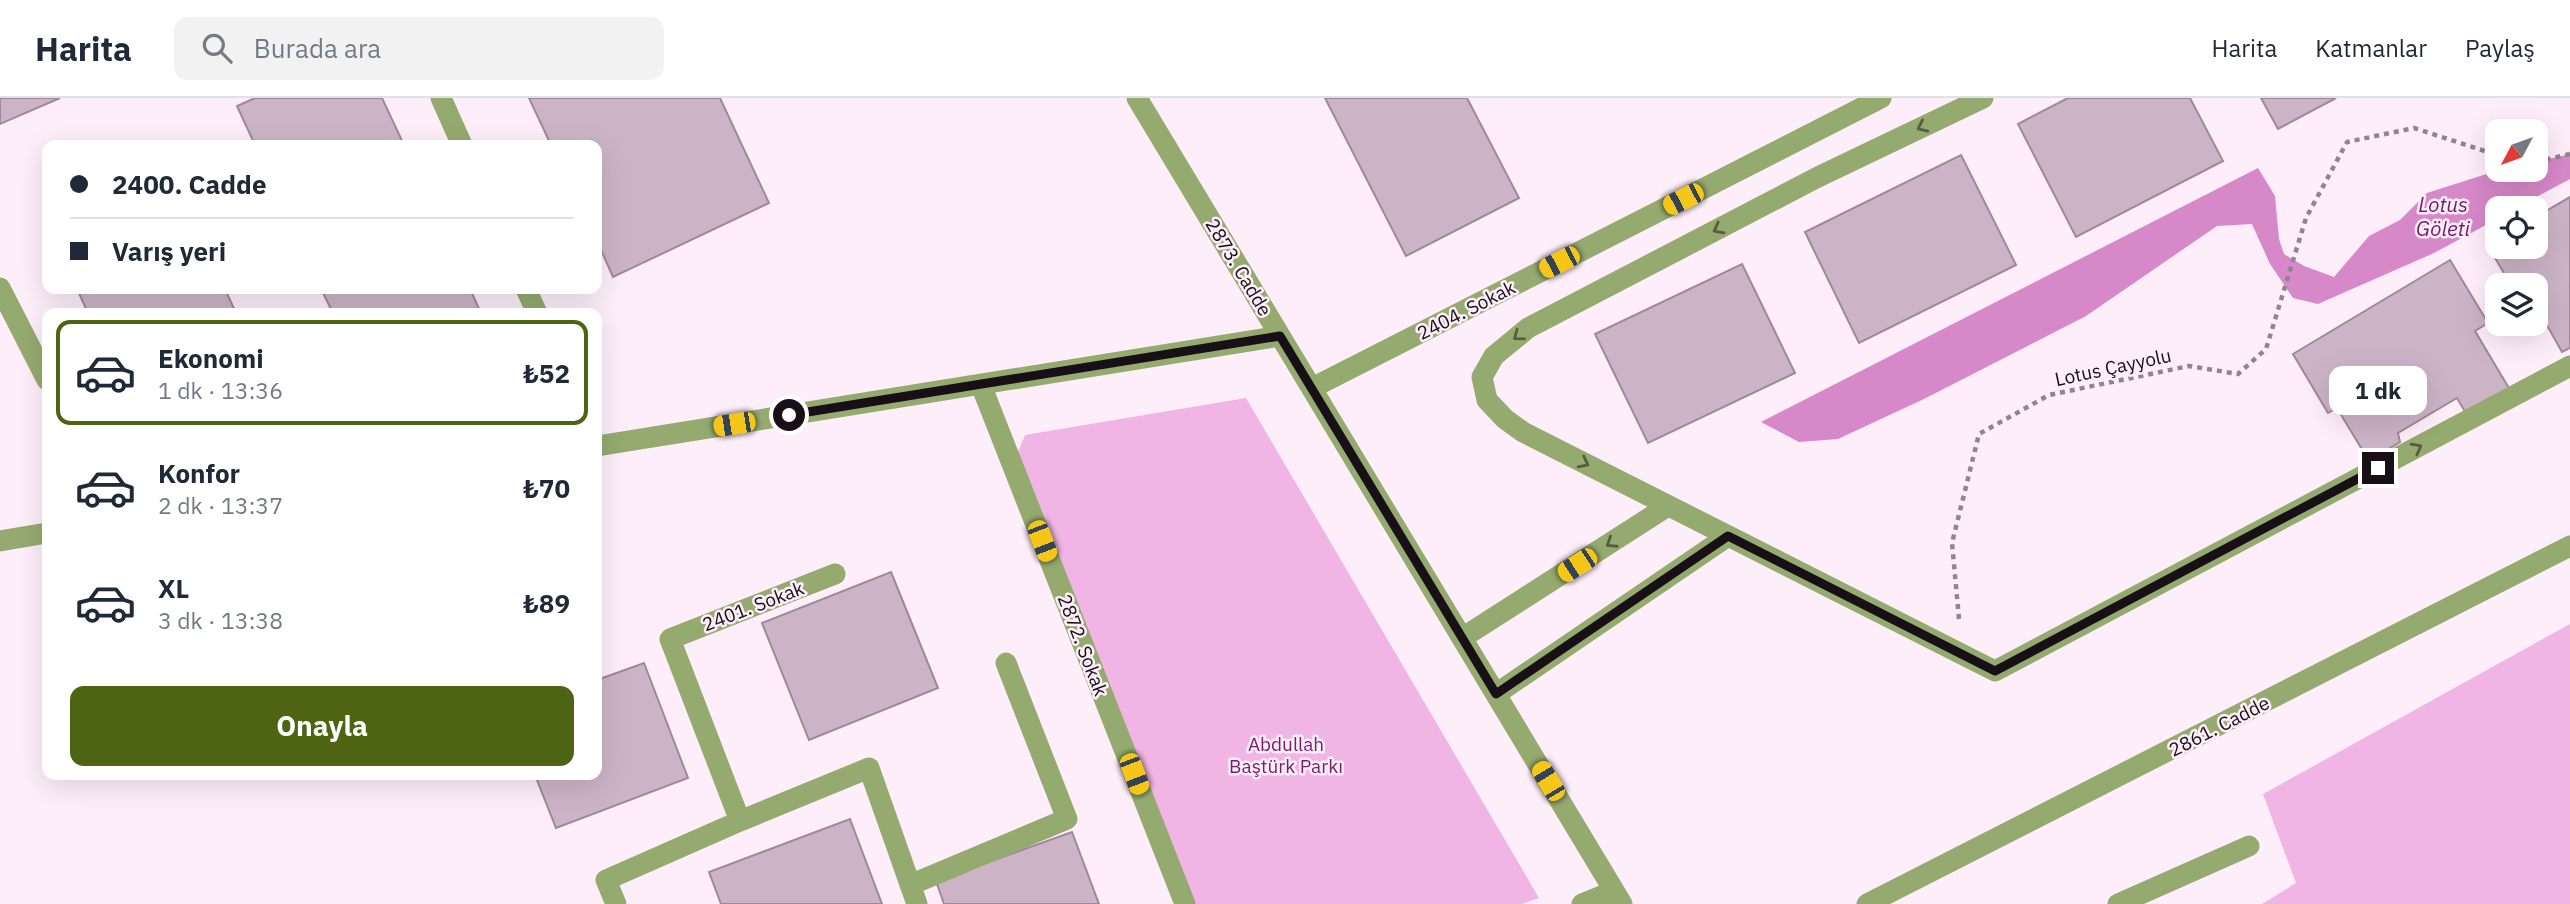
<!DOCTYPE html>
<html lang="tr">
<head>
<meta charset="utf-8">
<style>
  :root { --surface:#fff; --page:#f2f2f3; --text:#1f2937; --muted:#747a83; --line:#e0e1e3; --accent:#4d6412 }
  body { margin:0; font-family:"IBM Plex Sans",sans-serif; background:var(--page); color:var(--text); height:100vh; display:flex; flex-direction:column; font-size:26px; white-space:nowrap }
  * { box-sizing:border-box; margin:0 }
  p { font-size:23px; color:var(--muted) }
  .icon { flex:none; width:38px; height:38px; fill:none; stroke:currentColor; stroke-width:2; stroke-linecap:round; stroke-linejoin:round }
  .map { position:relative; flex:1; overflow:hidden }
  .drawer { position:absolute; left:42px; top:210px; width:560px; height:472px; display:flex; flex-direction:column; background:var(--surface); border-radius:14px; box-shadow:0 7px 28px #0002 }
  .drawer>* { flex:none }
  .banner { position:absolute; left:42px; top:42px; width:560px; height:154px; border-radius:14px; box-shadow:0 7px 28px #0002; display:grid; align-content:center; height:154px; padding:0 28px; background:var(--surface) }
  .needle { width:46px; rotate:229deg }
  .tools { position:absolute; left:2485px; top:21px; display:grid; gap:14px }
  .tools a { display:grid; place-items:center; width:63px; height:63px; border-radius:14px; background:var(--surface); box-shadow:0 7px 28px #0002; font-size:35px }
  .end { position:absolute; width:32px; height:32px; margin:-16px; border:9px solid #181016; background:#fff; box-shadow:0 0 0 4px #fff }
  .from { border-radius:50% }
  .bubble { position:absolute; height:49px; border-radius:14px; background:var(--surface); box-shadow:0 7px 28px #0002; font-size:23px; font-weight:700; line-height:49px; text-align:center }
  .car { position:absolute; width:21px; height:42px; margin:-21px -10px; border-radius:9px; box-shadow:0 0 5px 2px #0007; background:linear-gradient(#f5c518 24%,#345 0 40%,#f5c518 0 76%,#345 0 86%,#f5c518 0) }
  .banner b { display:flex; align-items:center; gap:24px; height:66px; font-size:26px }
  .banner b+b { border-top:2px solid var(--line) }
  .banner i { width:18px; height:18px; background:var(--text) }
  ul { padding:12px 0 0; list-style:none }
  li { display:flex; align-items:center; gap:21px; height:105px; margin:0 14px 10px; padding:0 14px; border:4px solid transparent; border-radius:14px }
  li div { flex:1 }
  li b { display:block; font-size:26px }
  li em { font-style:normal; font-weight:700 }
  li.selected { border-color:var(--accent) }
  li>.icon { width:63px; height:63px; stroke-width:1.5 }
  .cta { display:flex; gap:14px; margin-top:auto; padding:14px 28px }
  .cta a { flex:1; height:80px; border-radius:14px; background:var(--accent); color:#fff; font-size:28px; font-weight:700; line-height:80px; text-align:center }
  header { display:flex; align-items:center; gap:42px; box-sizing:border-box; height:98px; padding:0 35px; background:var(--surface); border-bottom:2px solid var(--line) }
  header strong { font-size:33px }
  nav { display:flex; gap:38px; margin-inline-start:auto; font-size:24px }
  .search { width:490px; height:63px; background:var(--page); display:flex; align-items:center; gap:18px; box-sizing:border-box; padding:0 24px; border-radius:14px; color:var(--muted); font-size:26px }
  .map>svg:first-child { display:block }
  .green { fill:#f0b5e4 }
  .water { fill:#d788c8 }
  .building { fill:#ccb4c7; stroke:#9f889a; stroke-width:2 }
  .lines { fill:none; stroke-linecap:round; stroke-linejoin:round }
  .path { stroke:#90848e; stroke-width:4.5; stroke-dasharray:5 5; stroke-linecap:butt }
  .lane { stroke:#95aa6f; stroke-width:21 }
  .street { stroke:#95aa6f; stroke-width:21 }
  .oneway { stroke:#565d42 }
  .route { stroke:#181016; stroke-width:9 }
  .labels { text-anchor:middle; stroke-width:5; stroke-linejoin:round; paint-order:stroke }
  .street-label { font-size:19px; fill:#181016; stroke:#fdeefa }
  .park-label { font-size:19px; fill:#791c6d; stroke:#fdeefa }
  .water-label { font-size:21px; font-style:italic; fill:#75196a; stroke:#fdeefa }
</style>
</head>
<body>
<header>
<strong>Harita</strong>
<div class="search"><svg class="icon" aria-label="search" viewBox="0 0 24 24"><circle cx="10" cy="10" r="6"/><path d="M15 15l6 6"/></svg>Burada ara</div>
<nav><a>Harita</a><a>Katmanlar</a><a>Paylaş</a></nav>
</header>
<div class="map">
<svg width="2570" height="806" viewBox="0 0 2570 806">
  <rect width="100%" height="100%" fill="#fdeefa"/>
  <path class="green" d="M 1246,300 L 1539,800 L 1522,806 L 1189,806 L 1011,371 L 1025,337 Z
    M 2570,526 L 2570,806 L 2262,806 L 2296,785 L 2263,696 Z"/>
  <path class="water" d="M 2570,56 L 2570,81 L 2516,110 L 2497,110 L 2497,121 L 2434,155 L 2318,206 L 2293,200 L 2270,166 L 2252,126 L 2217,128 L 2086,218 L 1924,301 L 1838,341 L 1799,344 L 1761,324 L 2258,70 L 2275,98 L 2279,141 L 2284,156 L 2304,168 L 2334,179 L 2369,138 L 2400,122 L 2427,95 L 2499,72 L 2536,72 L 2536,64 Z"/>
  <path class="building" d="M 0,0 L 60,0 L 0,26 Z
    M 255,0 L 382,0 L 404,47 L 255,47 L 237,8 Z
    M 529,0 L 720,0 L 769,105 L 613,179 L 597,143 L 597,47 L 551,47 Z
    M 1325,0 L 1467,0 L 1519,100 L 1406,158 Z
    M 2068,0 L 2190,0 L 2223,63 L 2076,139 L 2018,26 Z
    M 2261,0 L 2336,0 L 2278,31 Z
    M 1961,57 L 2016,167 L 1859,245 L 1805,134 Z
    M 2570,99 L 2570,250 L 2562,254 L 2536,208 L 2536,187 L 2511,187 L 2488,148 L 2497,142 L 2497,149 L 2536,149 L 2536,119 Z
    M 2450,162 L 2488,225 L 2475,233 L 2510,292 L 2467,317 L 2457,300 L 2398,335 L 2400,344 L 2369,363 L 2337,310 L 2328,315 L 2293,256 Z
    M 1742,166 L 1795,275 L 1648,345 L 1595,236 Z
    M 77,191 L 225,191 L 236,215 L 88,215 Z
    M 321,191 L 470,191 L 481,215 L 333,215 Z
    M 891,474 L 938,590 L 809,642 L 762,525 Z
    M 644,565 L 688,680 L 556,730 L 535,677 L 597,677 L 597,582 Z
    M 850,721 L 882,806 L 721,806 L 709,774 Z
    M 1072,734 L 1099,806 L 944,806 L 936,783 Z"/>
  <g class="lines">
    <path class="path" d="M 2536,64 L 2570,56
      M 1959,521 L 1952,445 L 1979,336 L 2049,297 L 2189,268 L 2238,276 L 2266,251 L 2306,120 L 2347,44 L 2414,30 L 2497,57"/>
    <path class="lane" d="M 740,723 L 869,670 L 917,806
      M 910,787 L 1067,721 L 1006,565
      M 616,806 L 606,782 L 740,723 L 670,541 L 835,476
      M 2118,806 L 2249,748"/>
    <path class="street" d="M 441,0 L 462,47
      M 1137,0 L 1622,806
      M 1983,0 L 1818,79 L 1528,230 L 1494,258 L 1482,279 L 1487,302 L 1505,321 L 1523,334 L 1995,573 L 2570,268
      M 0,190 L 47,282
      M 526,191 L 537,215
      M 981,287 L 1185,806
      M 1312,290 L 1881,0
      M 597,348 L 1280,238
      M 0,443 L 47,435
      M 1462,540 L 1668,408
      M 1496,596 L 1728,438
      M 1582,806 L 1614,793
      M 1867,806 L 2570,448"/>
  </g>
  <defs><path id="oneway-chevron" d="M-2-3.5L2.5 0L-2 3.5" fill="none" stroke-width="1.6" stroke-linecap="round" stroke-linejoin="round" transform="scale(1.75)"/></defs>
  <g class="oneway">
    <use href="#oneway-chevron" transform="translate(1922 29) rotate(155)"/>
    <use href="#oneway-chevron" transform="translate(1718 131) rotate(152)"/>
    <use href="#oneway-chevron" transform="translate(1518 238) rotate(143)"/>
    <use href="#oneway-chevron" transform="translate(2417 350) rotate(-28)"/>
    <use href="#oneway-chevron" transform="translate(1584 365) rotate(27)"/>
    <use href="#oneway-chevron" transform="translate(1611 445) rotate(147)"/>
  </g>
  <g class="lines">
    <path class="route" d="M 789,317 L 1280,238 L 1496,596 L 1728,438 L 1995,573 L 2378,370"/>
  </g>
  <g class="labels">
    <g class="street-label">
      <text transform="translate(1239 169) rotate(59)" y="7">2873. Cadde</text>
      <text transform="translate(1466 212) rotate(-27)" y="7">2404. Sokak</text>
      <text transform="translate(2113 269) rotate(-12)" y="7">Lotus Çayyolu</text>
      <text transform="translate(753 508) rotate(-21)" y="7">2401. Sokak</text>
      <text transform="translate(1083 547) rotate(69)" y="7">2872. Sokak</text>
      <text transform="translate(2219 628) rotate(-27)" y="7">2861. Cadde</text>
    </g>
    <g class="park-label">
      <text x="1286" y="653">Abdullah<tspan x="1286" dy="22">Baştürk Parkı</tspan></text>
    </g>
    <g class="water-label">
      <text x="2443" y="114">Lotus<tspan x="2443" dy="24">Göleti</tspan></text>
    </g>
  </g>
</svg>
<div class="tools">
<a><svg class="needle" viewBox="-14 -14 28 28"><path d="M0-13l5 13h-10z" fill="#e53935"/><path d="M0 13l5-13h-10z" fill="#747a83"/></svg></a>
<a><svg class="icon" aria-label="locate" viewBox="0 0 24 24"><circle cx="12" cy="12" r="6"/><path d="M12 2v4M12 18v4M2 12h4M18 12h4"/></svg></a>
<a><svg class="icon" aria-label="layers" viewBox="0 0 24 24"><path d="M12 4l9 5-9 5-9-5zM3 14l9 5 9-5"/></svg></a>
</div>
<i class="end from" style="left:789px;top:317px"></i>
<i class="end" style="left:2378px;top:370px"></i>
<div class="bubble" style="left:2329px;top:268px;width:98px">1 dk</div>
<i class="car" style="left:1683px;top:101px;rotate:243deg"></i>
<i class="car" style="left:1559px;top:164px;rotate:243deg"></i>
<i class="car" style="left:734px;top:326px;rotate:261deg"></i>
<i class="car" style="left:1042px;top:443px;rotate:159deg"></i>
<i class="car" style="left:1577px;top:467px;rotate:237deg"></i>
<i class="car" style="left:1134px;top:676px;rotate:159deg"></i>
<i class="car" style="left:1548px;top:683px;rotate:329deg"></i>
<div class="banner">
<b><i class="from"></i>2400. Cadde</b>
<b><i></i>Varış yeri</b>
</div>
<section class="drawer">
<ul>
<li class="selected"><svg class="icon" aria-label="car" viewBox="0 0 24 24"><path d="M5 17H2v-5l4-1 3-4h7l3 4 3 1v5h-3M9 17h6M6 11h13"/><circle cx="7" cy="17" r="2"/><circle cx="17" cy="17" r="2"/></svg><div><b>Ekonomi</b><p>1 dk · 13:36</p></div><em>₺52</em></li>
<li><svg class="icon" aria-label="car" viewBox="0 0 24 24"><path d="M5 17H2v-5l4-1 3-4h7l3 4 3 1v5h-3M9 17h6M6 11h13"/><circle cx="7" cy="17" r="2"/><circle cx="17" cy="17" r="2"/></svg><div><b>Konfor</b><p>2 dk · 13:37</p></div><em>₺70</em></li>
<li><svg class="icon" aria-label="car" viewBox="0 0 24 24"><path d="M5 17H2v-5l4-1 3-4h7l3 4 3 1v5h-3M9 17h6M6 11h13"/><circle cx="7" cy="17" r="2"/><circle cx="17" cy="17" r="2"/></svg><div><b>XL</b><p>3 dk · 13:38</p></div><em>₺89</em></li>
</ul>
<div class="cta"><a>Onayla</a></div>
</section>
</div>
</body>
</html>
